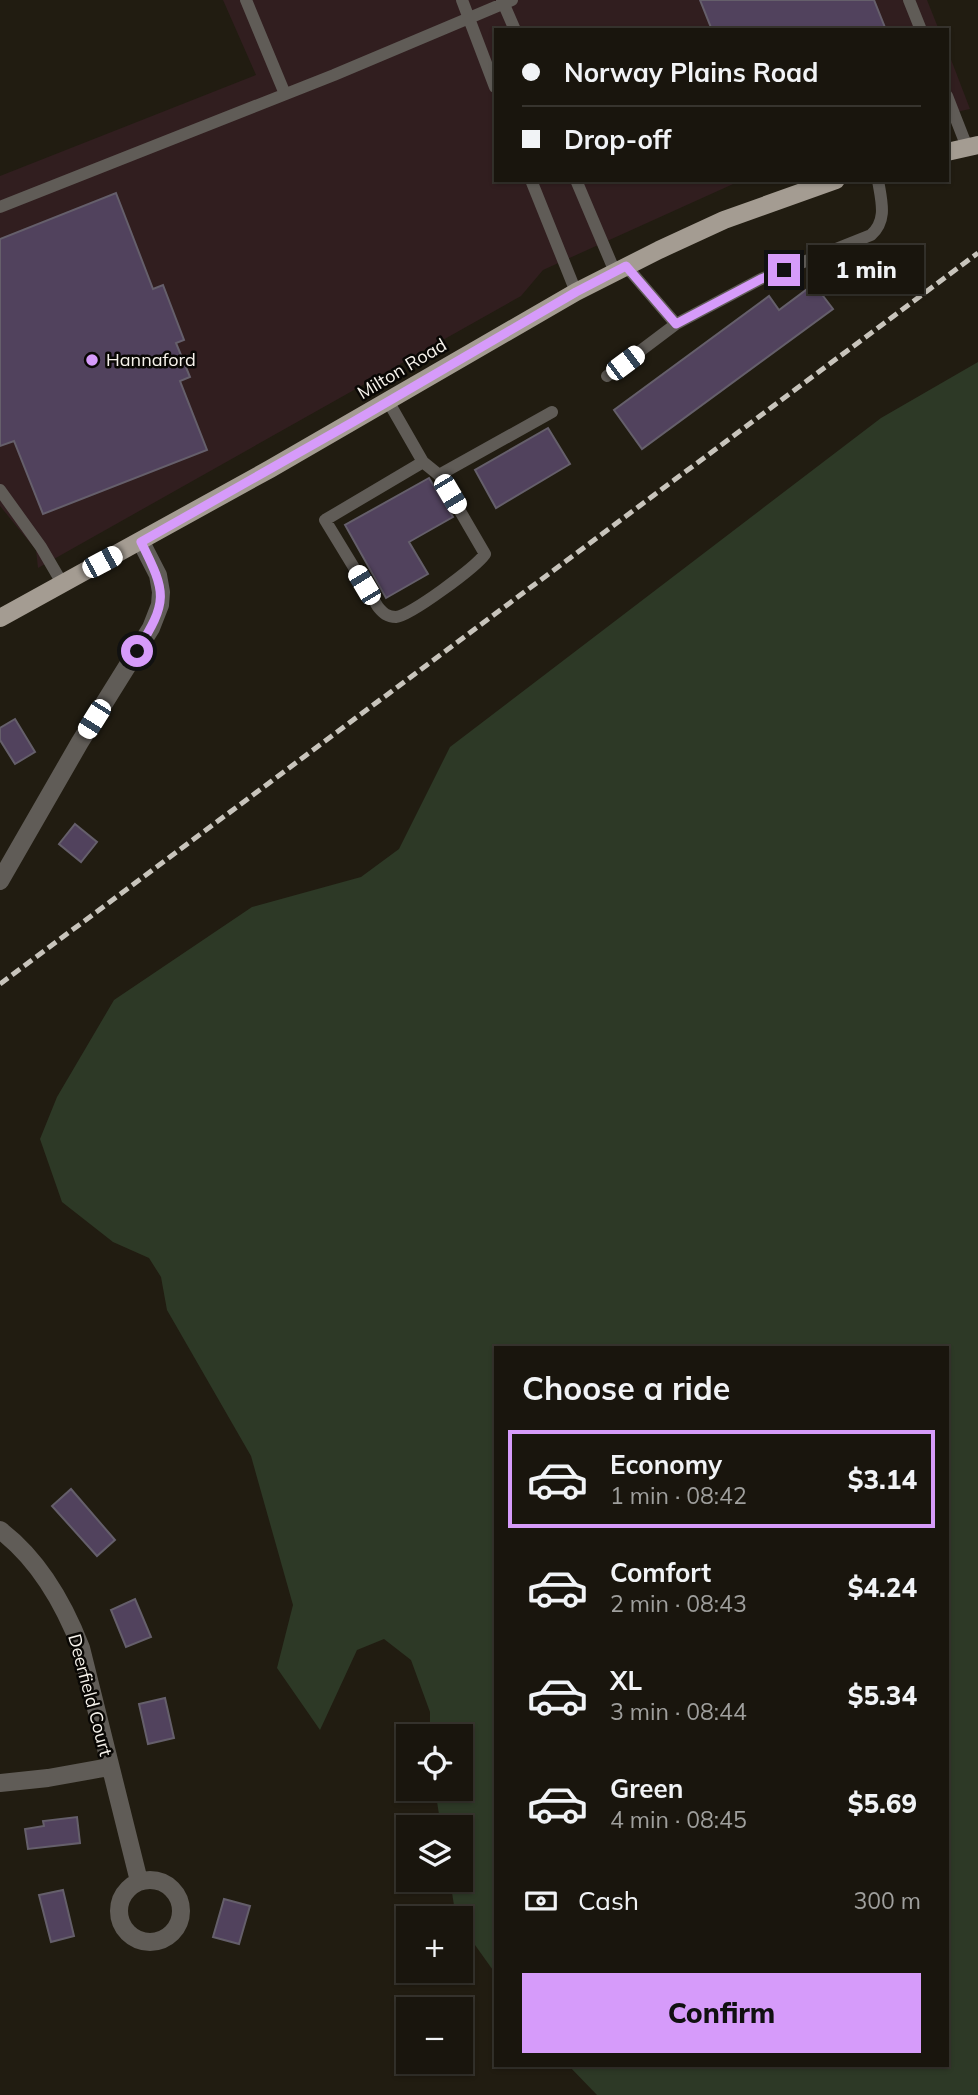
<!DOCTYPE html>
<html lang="en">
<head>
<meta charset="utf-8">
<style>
  :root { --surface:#19150d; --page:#221e16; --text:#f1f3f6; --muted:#9f9f9d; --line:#37342e; --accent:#d69bfa }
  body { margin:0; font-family:Mulish,sans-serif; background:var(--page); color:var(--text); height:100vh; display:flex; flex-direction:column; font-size:26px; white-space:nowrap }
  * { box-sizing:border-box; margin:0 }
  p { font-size:23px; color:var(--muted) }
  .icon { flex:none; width:38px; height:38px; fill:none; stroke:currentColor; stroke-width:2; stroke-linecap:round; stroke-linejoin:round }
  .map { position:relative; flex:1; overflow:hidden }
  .details { position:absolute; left:494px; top:1346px; width:455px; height:721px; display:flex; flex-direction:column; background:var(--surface); border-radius:0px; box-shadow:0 2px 5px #0004,0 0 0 2px var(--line) }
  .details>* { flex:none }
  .hud { position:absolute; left:494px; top:28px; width:455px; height:154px; border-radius:0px; box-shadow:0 2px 5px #0004,0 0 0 2px var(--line); display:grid; align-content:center; height:154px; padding:0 28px; background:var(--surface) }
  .fabs { position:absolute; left:396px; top:1724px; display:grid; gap:14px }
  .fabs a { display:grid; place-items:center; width:77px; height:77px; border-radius:0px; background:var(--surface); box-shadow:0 2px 5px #0004,0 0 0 2px var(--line); font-size:35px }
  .end { position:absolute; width:32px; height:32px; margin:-16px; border:9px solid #d69bfa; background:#111; box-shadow:0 0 0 4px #111 }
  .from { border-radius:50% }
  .bubble { position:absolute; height:49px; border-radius:0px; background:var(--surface); box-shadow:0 2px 5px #0004,0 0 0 2px var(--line); font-size:23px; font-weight:800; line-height:49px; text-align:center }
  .car { position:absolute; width:21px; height:42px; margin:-21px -10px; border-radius:9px; box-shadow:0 0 5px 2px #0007; background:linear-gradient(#fff 24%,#345 0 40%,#fff 0 76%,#345 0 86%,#fff 0) }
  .hud b { display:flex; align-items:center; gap:24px; height:66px; font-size:26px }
  .hud b+b { border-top:2px solid var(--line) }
  .hud i { width:18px; height:18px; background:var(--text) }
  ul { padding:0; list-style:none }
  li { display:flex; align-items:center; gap:21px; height:98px; margin:0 14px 10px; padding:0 14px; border:4px solid transparent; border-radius:0px }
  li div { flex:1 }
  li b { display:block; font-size:26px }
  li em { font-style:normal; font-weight:800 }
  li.selected { border-color:var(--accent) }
  li>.icon { width:63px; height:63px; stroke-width:1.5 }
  h2 { padding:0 28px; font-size:32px; line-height:84px }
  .pay { display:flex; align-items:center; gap:18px; height:77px; padding:0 28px; font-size:26px }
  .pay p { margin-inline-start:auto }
  .button { display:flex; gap:14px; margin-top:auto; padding:14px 28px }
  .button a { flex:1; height:80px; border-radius:0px; background:var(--accent); color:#111; font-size:28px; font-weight:800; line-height:80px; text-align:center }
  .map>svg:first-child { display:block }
  .commercial { fill:#311e1f }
  .green { fill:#2d3926 }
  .building { fill:#51425d; stroke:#655f6b; stroke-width:2 }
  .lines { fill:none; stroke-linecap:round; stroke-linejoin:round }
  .lane { stroke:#605c57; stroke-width:12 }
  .street { stroke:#605c57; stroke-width:18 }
  .primary { stroke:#a49c92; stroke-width:18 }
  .rail { stroke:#c8c4bc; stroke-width:5; stroke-dasharray:10 5; stroke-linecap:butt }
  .route { stroke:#d69bfa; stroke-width:9 }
  .poi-dot { fill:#d69bfa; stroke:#090704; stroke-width:2.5 }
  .labels { text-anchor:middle; stroke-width:5; stroke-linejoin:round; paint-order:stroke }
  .poi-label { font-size:18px; fill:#f7f3ec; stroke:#090704; text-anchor:start }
  .street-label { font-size:18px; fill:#f7f3ec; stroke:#090704 }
</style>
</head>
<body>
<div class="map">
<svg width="978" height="2095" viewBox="0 0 978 2095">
  <rect width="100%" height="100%" fill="#211c11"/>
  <path class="commercial" d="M 223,0 L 927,0 L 939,30 L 495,30 L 495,180 L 742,180 L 543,270 L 521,296 L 38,568 L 36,550 L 0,506 L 0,176 L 256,75 Z
    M 947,49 L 970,109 L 947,114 Z"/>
  <path class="green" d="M 978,362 L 978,2095 L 597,2095 L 568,2065 L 947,2065 L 947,1348 L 495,1348 L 495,1973 L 460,1924 L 460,1918 L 456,1918 L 450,1880 L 460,1880 L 460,1827 L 441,1827 L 435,1789 L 460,1788 L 460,1736 L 430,1736 L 430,1712 L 411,1660 L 384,1639 L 357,1650 L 320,1730 L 277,1668 L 293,1605 L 251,1456 L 167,1310 L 161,1277 L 149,1258 L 113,1242 L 62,1202 L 40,1139 L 57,1097 L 114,1000 L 252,907 L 361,877 L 399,849 L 450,747 L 881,418 Z"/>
  <path class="building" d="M 700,0 L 874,0 L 886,30 L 712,30 Z
    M 116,193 L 153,289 L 163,285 L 184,340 L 176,343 L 190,377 L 180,381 L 207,450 L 43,514 L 14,441 L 0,446 L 0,239 Z
    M 814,284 L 833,309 L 642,449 L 614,410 L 769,296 L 779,310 Z
    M 548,428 L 570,464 L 496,508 L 475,470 Z
    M 429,478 L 453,517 L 409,542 L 428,574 L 386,598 L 345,525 Z
    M 15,719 L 35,752 L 15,764 L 0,740 L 0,728 Z
    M 75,824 L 97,842 L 81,862 L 59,844 Z
    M 71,1489 L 115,1540 L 97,1556 L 52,1506 Z
    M 135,1599 L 151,1637 L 126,1647 L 111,1610 Z
    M 165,1698 L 174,1738 L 148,1744 L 139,1704 Z
    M 77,1817 L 80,1843 L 28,1849 L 25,1829 L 44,1826 L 43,1821 Z
    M 63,1890 L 74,1936 L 51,1942 L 39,1895 Z
    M 224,1899 L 250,1906 L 239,1944 L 213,1937 Z"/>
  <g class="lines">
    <path class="lane" d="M 246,0 L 285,94
      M 462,0 L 495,87
      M 502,0 L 515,30
      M 909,0 L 921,30
      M 947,96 L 967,147
      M 531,180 L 576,292
      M 576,180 L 615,272
      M 0,207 L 334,75 L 512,0
      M 626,266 L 676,324 L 761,279 L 871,235 C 888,220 881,200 878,180
      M 607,376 L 676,324
      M 388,401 L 423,462 L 439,475 L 485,554 C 476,567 410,616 396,617 C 387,617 383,613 378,607 L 325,520 L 423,462
      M 439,475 L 552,412
      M 0,490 L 41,547 L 62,583"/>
    <path class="street" d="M 0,881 L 80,742 L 151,628 L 160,605 L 161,592 L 158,575 L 141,542
      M 0,1530 C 38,1559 64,1604 81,1648 L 139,1881
      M 0,1783 L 48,1778 L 109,1767
      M119 1911a31 31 0 1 1 62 0a31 31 0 1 1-62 0Z"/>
    <path class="primary" d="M 947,152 L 978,145
      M 0,618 L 270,469 L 576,292 L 659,250 L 724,220 L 836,180"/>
    <path class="rail" d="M 0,984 L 978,253"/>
  </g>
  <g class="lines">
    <path class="route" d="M 137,651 C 168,601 167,594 141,542 L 353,422 L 576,292 L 626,266 L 676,324 L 761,279 L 784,270"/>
  </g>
  <circle class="poi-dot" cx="92" cy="360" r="7"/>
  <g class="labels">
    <g class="poi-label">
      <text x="106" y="366">Hannaford</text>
    </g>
    <g class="street-label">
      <text transform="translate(402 369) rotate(-31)" y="6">Milton Road</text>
      <text transform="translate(90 1695) rotate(75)" y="6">Deerfield Court</text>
    </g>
  </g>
</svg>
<div class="fabs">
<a><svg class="icon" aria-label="locate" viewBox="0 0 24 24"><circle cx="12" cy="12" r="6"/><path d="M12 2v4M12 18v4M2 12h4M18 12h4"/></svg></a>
<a><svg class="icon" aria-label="layers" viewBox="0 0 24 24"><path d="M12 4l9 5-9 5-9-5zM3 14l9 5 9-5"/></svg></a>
<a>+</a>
<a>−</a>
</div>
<i class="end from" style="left:137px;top:651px"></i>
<i class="end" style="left:784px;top:270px"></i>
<div class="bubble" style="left:808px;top:245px;width:116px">1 min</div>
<i class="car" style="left:625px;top:363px;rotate:53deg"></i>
<i class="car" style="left:450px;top:494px;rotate:149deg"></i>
<i class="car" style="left:102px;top:562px;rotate:62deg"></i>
<i class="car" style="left:364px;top:585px;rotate:329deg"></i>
<i class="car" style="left:94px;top:719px;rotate:212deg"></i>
<div class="hud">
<b><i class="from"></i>Norway Plains Road</b>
<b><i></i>Drop-off</b>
</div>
<section class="details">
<h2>Choose a ride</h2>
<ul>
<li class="selected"><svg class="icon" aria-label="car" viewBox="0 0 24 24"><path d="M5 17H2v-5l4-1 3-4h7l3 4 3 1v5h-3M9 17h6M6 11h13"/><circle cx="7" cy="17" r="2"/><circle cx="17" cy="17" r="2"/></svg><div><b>Economy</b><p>1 min · 08:42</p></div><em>$3.14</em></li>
<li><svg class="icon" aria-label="car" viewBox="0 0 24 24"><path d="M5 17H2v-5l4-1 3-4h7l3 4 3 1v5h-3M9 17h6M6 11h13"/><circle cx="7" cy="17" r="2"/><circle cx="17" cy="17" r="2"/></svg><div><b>Comfort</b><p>2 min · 08:43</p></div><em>$4.24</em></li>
<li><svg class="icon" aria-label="car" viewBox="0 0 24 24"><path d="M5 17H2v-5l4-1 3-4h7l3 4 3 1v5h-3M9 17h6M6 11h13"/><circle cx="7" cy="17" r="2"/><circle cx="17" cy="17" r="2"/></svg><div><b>XL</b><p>3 min · 08:44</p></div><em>$5.34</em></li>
<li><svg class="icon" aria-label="car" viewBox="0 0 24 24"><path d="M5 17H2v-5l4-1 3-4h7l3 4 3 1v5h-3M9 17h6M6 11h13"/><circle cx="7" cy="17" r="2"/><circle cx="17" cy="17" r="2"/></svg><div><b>Green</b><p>4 min · 08:45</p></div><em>$5.69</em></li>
</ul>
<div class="pay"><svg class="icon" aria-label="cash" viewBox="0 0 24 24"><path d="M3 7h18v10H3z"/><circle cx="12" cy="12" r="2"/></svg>Cash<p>300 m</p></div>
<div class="button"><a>Confirm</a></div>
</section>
</div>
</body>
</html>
